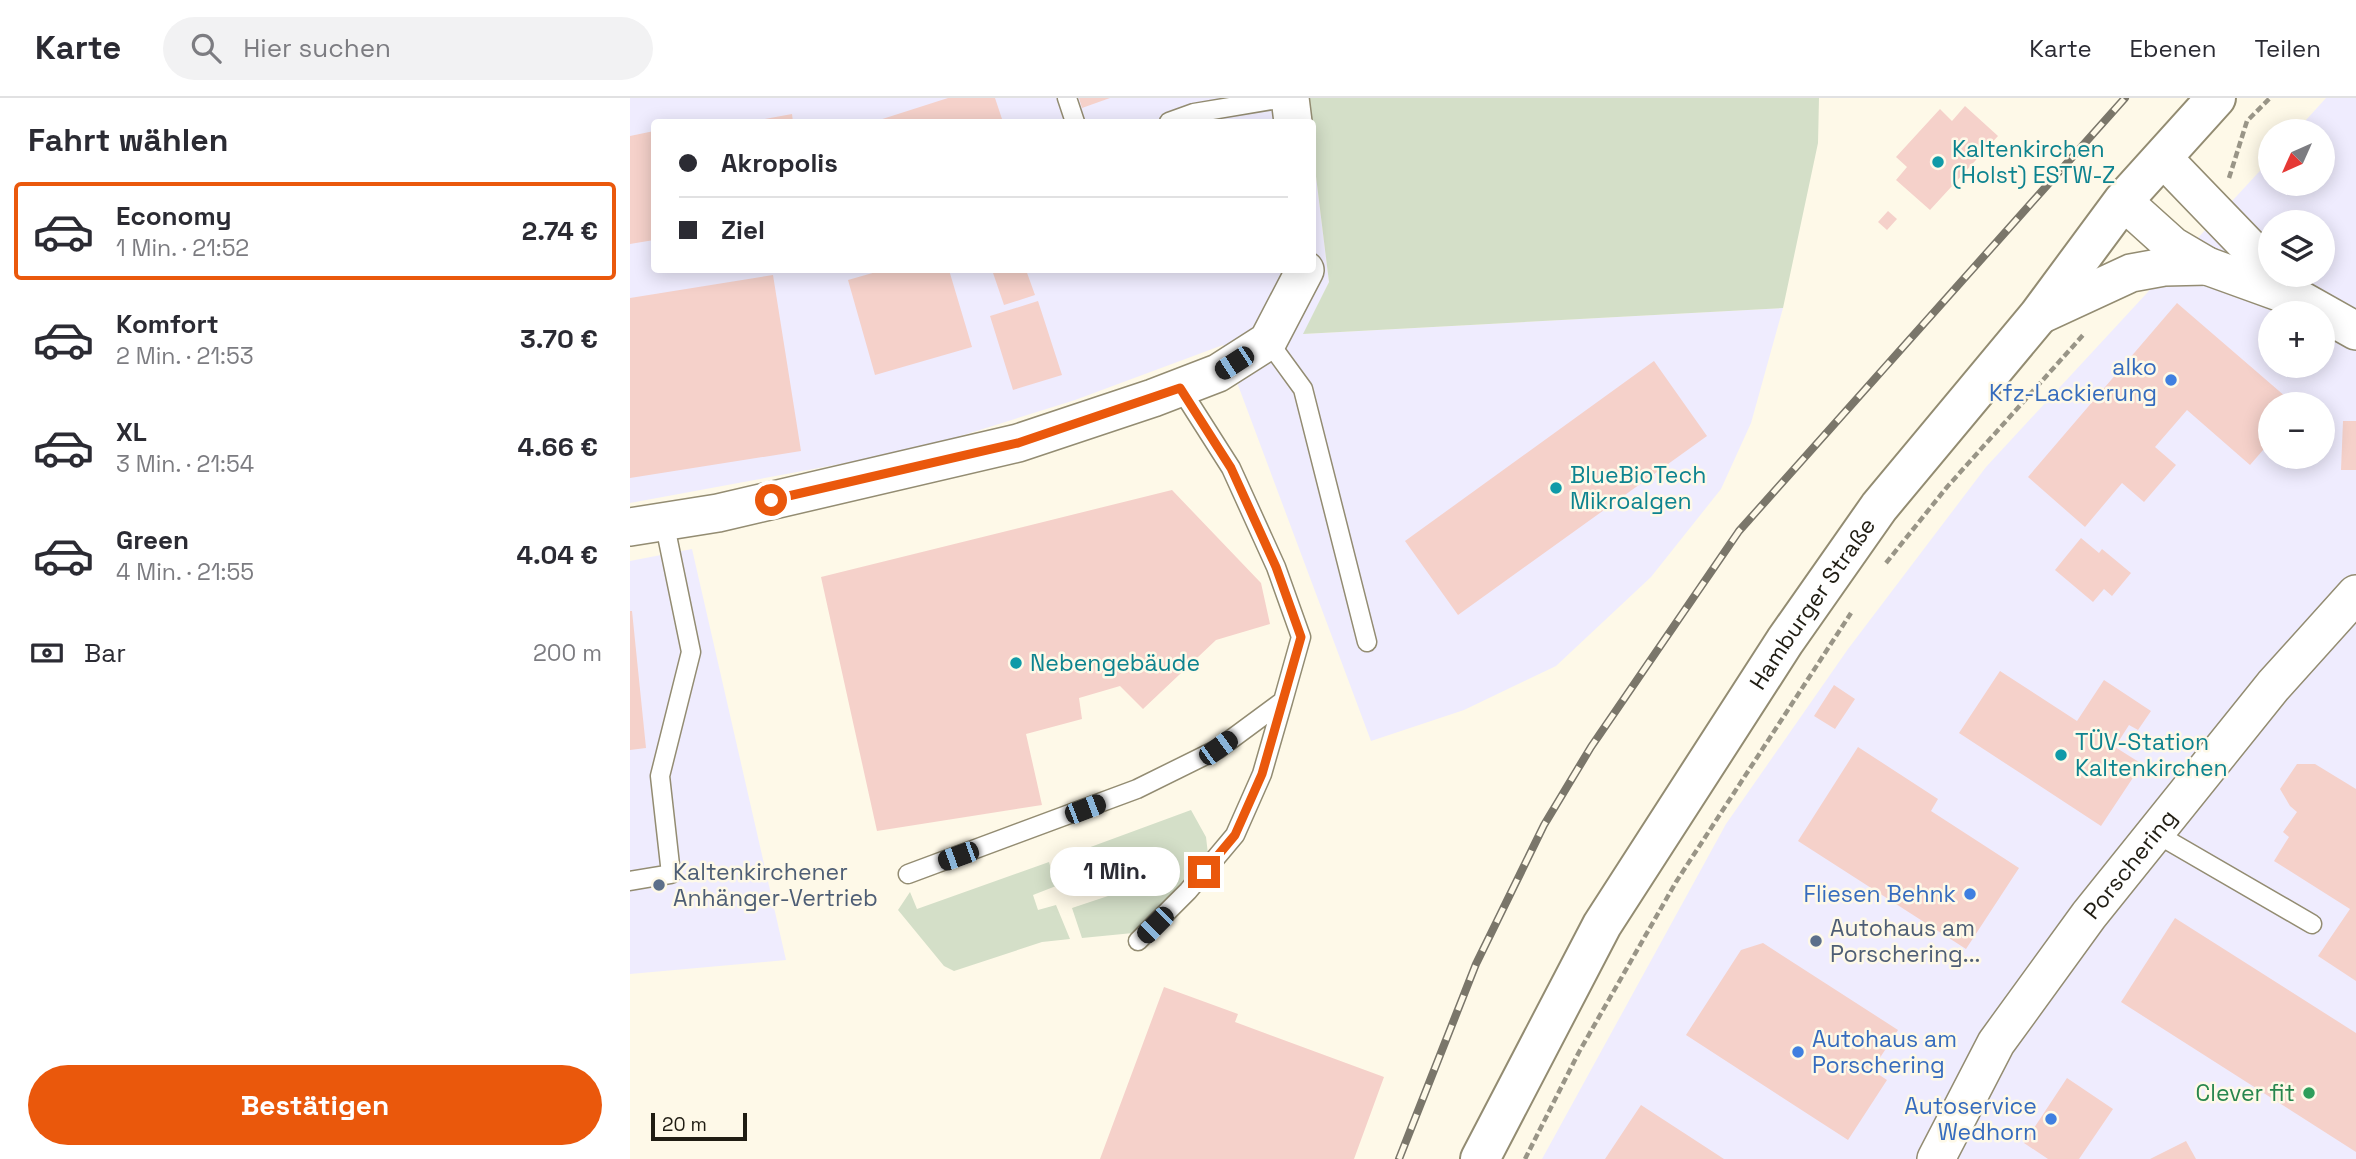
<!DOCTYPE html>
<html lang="de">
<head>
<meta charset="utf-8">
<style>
  :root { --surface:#fff; --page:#f2f2f3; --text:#2b2b33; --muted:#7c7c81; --line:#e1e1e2; --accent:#ea580c }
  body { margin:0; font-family:"Space Grotesk",sans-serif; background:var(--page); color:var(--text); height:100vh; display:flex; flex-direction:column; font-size:26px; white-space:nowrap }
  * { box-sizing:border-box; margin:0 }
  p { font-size:23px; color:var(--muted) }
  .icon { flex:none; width:38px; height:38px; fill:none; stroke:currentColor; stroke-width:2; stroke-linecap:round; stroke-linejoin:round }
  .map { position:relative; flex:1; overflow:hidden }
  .side { display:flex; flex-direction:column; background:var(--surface); width:630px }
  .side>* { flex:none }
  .hud { position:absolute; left:21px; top:21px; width:665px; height:154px; border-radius:7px; box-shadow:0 4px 18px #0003; display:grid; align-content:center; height:154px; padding:0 28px; background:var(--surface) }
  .needle { width:46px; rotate:225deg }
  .tools { position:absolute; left:1628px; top:21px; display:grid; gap:14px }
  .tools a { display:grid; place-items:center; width:77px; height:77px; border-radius:50%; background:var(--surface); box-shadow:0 4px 18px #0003; font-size:35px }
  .scale { position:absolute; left:21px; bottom:18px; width:96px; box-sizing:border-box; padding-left:7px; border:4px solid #201d13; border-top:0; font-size:19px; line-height:24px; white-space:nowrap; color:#201d13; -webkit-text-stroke:5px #fef9e8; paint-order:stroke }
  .end { position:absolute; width:32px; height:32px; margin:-16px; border:9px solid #ea580c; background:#fff; box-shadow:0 0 0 4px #fff }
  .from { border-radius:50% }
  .bubble { position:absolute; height:49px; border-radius:24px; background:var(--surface); box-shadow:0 4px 18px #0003; font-size:23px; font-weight:600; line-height:49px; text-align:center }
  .car { position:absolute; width:21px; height:42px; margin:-21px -10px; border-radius:9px; box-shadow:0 0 5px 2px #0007; background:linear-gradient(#222 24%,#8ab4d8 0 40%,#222 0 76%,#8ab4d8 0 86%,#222 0) }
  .hud b { display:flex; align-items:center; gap:24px; height:66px; font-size:26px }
  .hud b+b { border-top:2px solid var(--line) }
  .hud i { width:18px; height:18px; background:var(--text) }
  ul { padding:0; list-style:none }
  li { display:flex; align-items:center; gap:21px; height:98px; margin:0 14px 10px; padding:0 14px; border:4px solid transparent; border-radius:7px }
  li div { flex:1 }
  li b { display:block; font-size:26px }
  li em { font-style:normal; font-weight:600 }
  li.active { border-color:var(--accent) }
  li>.icon { width:63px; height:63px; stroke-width:1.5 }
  h2 { padding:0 28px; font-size:32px; line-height:84px }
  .pay { display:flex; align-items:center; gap:18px; height:77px; padding:0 28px; font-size:26px }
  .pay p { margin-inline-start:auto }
  .button { display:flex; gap:14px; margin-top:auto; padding:14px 28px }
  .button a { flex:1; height:80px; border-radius:42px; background:var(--accent); color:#fff; font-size:28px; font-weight:600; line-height:80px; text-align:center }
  header { display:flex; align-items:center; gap:42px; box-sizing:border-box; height:98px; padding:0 35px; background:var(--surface); border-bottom:2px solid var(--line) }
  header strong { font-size:33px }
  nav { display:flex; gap:38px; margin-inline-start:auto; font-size:24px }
  .search { width:490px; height:63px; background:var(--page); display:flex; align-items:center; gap:18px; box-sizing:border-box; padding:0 24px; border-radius:38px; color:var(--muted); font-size:26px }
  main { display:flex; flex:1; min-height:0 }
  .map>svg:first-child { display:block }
  .commercial { fill:#efecfe; fill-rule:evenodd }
  .green { fill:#d4dfc8 }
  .building { fill:#f5d1ca }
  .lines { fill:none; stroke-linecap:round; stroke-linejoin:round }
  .service-casing { stroke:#938c72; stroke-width:21 }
  .minor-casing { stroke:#938c72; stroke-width:40 }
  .secondary-casing { stroke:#938c72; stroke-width:42 }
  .path { stroke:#999587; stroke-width:4.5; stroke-dasharray:7 3.5; stroke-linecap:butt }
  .service { stroke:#fff; stroke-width:18 }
  .minor { stroke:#fff; stroke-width:37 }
  .secondary { stroke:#fff; stroke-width:38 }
  .rail-casing { stroke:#7a766a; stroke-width:8 }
  .rail { stroke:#fef9e8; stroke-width:5; stroke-dasharray:16; stroke-linecap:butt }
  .route { stroke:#ea580c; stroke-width:9 }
  .culture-dot { fill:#0f9aa8; stroke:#fef9e8; stroke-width:2.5 }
  .shop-dot { fill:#3f7fe0; stroke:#fef9e8; stroke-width:2.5 }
  .service-dot { fill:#5c6f8a; stroke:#fef9e8; stroke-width:2.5 }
  .leisure-dot { fill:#2e9e5b; stroke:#fef9e8; stroke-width:2.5 }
  .labels { text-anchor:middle; stroke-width:5; stroke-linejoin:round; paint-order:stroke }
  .culture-label { font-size:23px; fill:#0d838f; stroke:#fef9e8; text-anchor:start }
  .shop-label { font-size:23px; fill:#366cbe; stroke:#fef9e8; text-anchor:end }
  .street-label { font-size:23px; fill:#201d13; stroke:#fef9e8 }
  .service-label { font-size:23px; fill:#4e5e75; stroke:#fef9e8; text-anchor:start }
  .leisure-label { font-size:23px; fill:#27864d; stroke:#fef9e8; text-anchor:end }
</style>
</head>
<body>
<header>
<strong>Karte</strong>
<div class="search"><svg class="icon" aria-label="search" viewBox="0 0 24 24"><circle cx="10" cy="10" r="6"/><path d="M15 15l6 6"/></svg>Hier suchen</div>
<nav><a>Karte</a><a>Ebenen</a><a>Teilen</a></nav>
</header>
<main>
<section class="side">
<h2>Fahrt wählen</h2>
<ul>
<li class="active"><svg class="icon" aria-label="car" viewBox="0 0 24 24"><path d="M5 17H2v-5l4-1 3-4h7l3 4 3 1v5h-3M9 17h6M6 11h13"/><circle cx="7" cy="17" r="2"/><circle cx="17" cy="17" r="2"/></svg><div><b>Economy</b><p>1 Min. · 21:52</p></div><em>2.74 €</em></li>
<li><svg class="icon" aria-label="car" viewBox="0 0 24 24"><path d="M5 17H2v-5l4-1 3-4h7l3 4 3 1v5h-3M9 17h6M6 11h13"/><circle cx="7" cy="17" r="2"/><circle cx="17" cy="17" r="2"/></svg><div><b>Komfort</b><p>2 Min. · 21:53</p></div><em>3.70 €</em></li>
<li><svg class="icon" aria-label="car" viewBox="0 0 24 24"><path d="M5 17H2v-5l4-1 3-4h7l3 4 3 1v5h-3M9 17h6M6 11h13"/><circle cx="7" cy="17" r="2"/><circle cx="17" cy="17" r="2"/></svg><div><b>XL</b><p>3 Min. · 21:54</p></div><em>4.66 €</em></li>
<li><svg class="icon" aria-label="car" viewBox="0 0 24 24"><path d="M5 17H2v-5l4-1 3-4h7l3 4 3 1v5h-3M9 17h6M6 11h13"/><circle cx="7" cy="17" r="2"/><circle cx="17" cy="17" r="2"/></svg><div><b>Green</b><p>4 Min. · 21:55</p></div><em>4.04 €</em></li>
</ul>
<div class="pay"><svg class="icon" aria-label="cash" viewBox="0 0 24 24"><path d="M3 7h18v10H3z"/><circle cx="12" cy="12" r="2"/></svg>Bar<p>200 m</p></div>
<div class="button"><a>Bestätigen</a></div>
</section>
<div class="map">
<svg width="1726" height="1061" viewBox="0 0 1726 1061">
  <rect width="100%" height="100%" fill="#fef9e8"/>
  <path class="commercial" d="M 0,0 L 675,0 L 679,24 L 24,24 L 24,172 L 682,172 L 683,54 L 699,184 L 674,236 L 1153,210 L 1121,325 L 1091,391 L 1021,479 L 926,568 L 834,612 L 741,643 L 593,247 L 445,302 L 286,352 L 0,405 Z
    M 1696,0 L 1726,0 L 1726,1061 L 912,1061 L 1096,726 L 1218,551 L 1356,369 L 1640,62 L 1640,86 L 1692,86 L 1692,33 L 1666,33 ZM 1640,124 L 1692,124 L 1692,177 L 1640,177 ZM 1640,215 L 1692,215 L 1692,268 L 1640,268 ZM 1640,306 L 1692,306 L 1692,359 L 1640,359 Z
    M 62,451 L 156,862 L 0,876 L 0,463 Z"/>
  <path class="green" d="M 675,0 L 1189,0 L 1188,45 L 1153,210 L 673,236 L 699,184 L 683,54 L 682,24 L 679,24 Z
    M 561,712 L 576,739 L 578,756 L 568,769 L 503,835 L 452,840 L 442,810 L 484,796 L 473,769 L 438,779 L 428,761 Z
    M 419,764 L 426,788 L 403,797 L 408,812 L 426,807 L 440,841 L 412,844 L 324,873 L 314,868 L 268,812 L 280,794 L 287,811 Z"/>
  <path class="building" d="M 318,0 L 365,0 L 373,24 L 243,24 Z
    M 449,0 L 480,0 L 452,10 Z
    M 1335,8 L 1368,38 L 1300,112 L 1266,82 L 1277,69 L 1266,59 L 1310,11 L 1322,23 Z
    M 162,16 L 163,24 L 123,24 L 123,23 Z
    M 24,33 L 24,142 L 0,146 L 0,38 Z
    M 1258,113 L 1267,121 L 1257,132 L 1248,124 Z
    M 253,172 L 319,172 L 342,249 L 245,277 L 218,182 Z
    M 362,172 L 396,172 L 405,197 L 374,207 Z
    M 143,177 L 171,353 L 0,380 L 0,200 Z
    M 408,203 L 432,277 L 383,292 L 360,218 Z
    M 1547,205 L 1664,306 L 1640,306 L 1640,344 L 1620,367 L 1557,312 L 1525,349 L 1546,367 L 1514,404 L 1492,385 L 1455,429 L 1398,379 Z
    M 1024,263 L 1077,338 L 828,517 L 775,443 Z
    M 1713,323 L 1726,323 L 1726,372 L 1711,372 Z
    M 542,392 L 631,485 L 640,526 L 586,542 L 513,611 L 490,588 L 449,600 L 452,621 L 396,636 L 412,707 L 247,733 L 191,479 Z
    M 1451,440 L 1469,455 L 1472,451 L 1501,475 L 1482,498 L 1474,491 L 1463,504 L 1425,472 Z
    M 0,513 L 2,513 L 16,650 L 0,652 Z
    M 1370,573 L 1447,623 L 1474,582 L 1521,613 L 1508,632 L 1499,627 L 1485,649 L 1512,666 L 1471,728 L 1329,635 Z
    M 1204,587 L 1225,601 L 1205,631 L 1184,618 Z
    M 1228,649 L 1308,701 L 1301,713 L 1389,770 L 1336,851 L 1168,743 Z
    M 1667,666 L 1685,666 L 1726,691 L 1726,883 L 1688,858 L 1720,811 L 1644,763 L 1659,739 L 1653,734 L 1667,714 L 1660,708 L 1650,691 Z
    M 1545,820 L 1726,935 L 1726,1054 L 1491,904 Z
    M 1133,845 L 1268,932 L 1242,972 L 1257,982 L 1218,1042 L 1056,937 L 1111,852 Z
    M 534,889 L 608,916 L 605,924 L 754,979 L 724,1061 L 470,1061 Z
    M 1437,980 L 1483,1011 L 1449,1061 L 1418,1061 L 1394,1045 Z
    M 1011,1007 L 1094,1061 L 975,1061 Z
    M 1556,1043 L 1566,1061 L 1520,1061 Z"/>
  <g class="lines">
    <defs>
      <path id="service" d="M 437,0 L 445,24
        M 539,24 L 564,15 L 654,0
        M 638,243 L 673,291 L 737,544
        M 1525,735 L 1682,826
        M 278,776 L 507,691 L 588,651 L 653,603 L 671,539 L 646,469 L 601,370 L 550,290
        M 0,783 L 41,776 L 30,678 L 61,554 L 34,423
        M 508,843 L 558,793 L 605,737 L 632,676 L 653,603"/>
      <g id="minor">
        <path d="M 660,0 L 663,24"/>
        <path d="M 1533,60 L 1640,171"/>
        <path d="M 1493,103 L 1543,148 L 1577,168 L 1671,202 L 1726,233"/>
        <path d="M 1408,218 L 1501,175 L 1534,169 L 1577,168"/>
        <path d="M 0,429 L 88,415 L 388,345 L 523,300 L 588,275 L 638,243 L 675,172"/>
        <path id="s1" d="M 1306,1061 L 1366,945 L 1459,817 L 1643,588 L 1726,496"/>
      </g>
      <g id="secondary">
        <path id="s2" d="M 850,1061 L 972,827 L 1155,543 L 1249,409 L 1408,218 L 1493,103 L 1586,0"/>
      </g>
    </defs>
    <use href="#service" class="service-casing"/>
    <use href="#minor" class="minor-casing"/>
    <use href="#secondary" class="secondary-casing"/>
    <path class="path" d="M 1599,80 L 1617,23 L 1640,0
      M 1256,465 L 1317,389 L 1454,236
      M 895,1061 L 949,954 L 1046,784 L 1221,515"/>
    <use href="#service" class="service"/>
    <use href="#minor" class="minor"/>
    <use href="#secondary" class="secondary"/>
    <defs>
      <path id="rail" d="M 769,1061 L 846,866 L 914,727 L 961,649 L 1109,433 L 1495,0"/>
    </defs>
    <use href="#rail" class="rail-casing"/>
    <use href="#rail" class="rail"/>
  </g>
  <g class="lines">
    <path class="route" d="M 141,402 L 388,345 L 550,290 L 601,370 L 646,469 L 671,539 L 632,676 L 605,737 L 574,774"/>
  </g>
  <g class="culture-dot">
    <circle cx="1308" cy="64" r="7"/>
    <circle cx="926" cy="390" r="7"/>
    <circle cx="386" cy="565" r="7"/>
    <circle cx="1431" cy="657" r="7"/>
  </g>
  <g class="shop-dot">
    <circle cx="1541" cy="282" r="7"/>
    <circle cx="1340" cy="796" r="7"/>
    <circle cx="1168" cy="954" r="7"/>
    <circle cx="1421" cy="1021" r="7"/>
  </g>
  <g class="service-dot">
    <circle cx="29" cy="787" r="7"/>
    <circle cx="1186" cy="843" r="7"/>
  </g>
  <circle class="leisure-dot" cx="1679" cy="995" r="7"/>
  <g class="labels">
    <g class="culture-label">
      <text x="1322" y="59">Kaltenkirchen<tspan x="1322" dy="26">(Holst) ESTW-Z</tspan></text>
      <text x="940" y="385">BlueBioTech<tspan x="940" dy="26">Mikroalgen</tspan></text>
      <text x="400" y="573">Nebengebäude</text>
      <text x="1445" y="652">TÜV-Station<tspan x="1445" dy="26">Kaltenkirchen</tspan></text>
    </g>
    <g class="shop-label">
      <text x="1527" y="277">alko<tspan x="1527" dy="26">Kfz-Lackierung</tspan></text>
      <text x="1326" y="804">Fliesen Behnk</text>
      <text x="1182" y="949" text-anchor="start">Autohaus am<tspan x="1182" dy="26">Porschering</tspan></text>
      <text x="1407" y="1016">Autoservice<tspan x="1407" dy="26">Wedhorn</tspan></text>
    </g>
    <g class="street-label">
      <text dy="8" stroke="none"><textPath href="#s2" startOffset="648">Hamburger Straße</textPath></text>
      <text dy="8" stroke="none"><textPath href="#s1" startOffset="354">Porschering</textPath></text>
    </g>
    <g class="service-label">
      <text x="43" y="782">Kaltenkirchener<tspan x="43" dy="26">Anhänger-Vertrieb</tspan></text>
      <text x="1200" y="838">Autohaus am<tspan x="1200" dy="26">Porschering...</tspan></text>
    </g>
    <g class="leisure-label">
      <text x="1665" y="1003">Clever fit</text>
    </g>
  </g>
</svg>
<div class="tools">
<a><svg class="needle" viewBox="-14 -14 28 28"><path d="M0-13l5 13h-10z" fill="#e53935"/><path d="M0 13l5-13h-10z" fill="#7c7c81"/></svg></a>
<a><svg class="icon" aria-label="layers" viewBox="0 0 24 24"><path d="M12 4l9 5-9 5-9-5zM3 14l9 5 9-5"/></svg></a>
<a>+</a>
<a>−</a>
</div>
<div class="scale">20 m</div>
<i class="end from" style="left:141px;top:402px"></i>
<i class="end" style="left:574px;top:774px"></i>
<div class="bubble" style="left:420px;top:749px;width:130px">1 Min.</div>
<i class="car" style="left:604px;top:265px;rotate:237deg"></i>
<i class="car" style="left:588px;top:650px;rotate:54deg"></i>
<i class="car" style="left:455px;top:711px;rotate:69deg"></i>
<i class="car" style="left:328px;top:758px;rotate:250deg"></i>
<i class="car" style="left:525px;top:827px;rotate:225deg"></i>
<div class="hud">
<b><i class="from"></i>Akropolis</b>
<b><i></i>Ziel</b>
</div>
</div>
</main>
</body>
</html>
